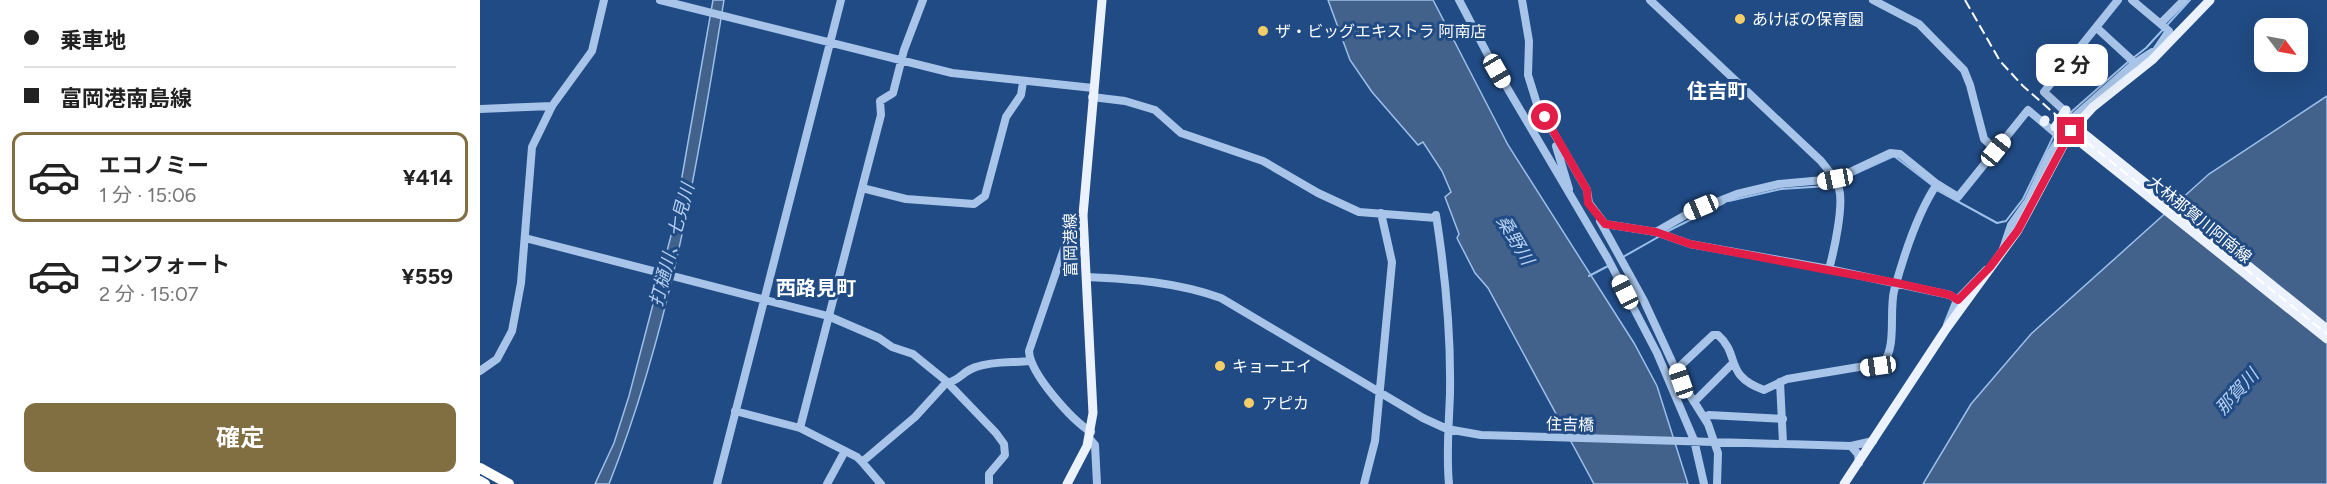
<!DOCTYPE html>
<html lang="ja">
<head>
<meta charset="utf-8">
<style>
  :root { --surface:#fff; --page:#f2f2f2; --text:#222; --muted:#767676; --line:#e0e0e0; --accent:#816f42 }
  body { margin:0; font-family:Figtree,"Noto Sans JP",sans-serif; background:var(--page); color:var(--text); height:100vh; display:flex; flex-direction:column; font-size:22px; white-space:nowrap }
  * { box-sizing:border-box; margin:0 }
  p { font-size:20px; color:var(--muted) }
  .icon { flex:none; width:33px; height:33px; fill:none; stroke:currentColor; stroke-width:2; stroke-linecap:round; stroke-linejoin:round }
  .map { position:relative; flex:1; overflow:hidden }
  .side { display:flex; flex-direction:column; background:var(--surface); width:480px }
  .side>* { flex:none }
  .banner { display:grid; align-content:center; height:132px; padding:0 24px; background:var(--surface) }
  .needle { width:39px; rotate:122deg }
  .buttons { position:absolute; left:1774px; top:18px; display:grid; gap:12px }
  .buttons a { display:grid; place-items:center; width:54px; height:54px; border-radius:12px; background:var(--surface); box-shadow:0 6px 24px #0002; font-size:30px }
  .end { position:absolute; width:27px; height:27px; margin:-14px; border:8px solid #e11d48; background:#fff; box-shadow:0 0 0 3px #fff }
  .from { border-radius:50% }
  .bubble { position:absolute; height:42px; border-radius:12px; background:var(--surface); box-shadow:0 6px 24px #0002; font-size:20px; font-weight:700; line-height:42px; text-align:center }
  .car { position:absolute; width:18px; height:36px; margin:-18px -9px; border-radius:8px; box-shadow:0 0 4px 2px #0007; background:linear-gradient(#fff 24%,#345 0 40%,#fff 0 76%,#345 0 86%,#fff 0) }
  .banner b { display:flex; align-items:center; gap:21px; height:57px; font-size:22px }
  .banner b+b { border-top:2px solid var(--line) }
  .banner i { width:15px; height:15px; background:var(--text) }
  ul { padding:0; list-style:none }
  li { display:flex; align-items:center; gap:18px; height:90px; margin:0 12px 9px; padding:0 12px; border:3px solid transparent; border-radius:12px }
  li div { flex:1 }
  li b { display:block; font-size:22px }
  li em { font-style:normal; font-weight:700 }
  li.on { border-color:var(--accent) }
  li>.icon { width:54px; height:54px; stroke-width:1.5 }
  .cta { display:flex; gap:12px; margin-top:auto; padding:12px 24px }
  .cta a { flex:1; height:69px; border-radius:12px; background:var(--accent); color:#fff; font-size:24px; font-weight:700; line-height:69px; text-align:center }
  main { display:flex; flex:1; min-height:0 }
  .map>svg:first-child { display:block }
  .water { fill:#42628b; stroke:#9cc0ea; stroke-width:1.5 }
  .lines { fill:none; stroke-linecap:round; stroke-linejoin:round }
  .stream { stroke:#9cc0ea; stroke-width:2 }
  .minor { stroke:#a8c5e9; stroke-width:8 }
  .major { stroke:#ebf2fe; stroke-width:9 }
  .highway { stroke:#fff; stroke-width:10 }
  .rail { stroke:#fff; stroke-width:2; stroke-dasharray:10 4.5; stroke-linecap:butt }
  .route { stroke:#e11d48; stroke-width:8 }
  .poi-dot { fill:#f6ce69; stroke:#204b84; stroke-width:2 }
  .labels { text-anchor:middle; stroke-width:6; stroke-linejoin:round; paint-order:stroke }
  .poi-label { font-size:16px; fill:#fff; stroke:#204b84; text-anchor:start }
  .street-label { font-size:16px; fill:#fff; stroke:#204b84 }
  .water-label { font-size:18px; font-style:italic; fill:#b4cff1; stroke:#204b84 }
  .quarter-label { font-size:20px; font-weight:bold; fill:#fff; stroke:#204b84 }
</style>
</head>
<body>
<main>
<section class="side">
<div class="banner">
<b><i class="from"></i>乗車地</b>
<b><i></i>富岡港南島線</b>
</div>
<ul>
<li class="on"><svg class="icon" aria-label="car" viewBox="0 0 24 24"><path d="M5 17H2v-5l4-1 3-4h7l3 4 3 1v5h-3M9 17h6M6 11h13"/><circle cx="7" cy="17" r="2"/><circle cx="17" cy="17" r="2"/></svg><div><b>エコノミー</b><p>1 分 · 15:06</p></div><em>¥414</em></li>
<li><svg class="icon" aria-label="car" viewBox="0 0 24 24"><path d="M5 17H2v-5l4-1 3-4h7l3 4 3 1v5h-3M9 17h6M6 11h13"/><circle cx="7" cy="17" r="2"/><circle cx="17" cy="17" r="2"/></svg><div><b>コンフォート</b><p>2 分 · 15:07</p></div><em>¥559</em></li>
</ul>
<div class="cta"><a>確定</a></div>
</section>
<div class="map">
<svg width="1847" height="484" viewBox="0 0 1847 484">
  <rect width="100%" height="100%" fill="#204b84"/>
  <path class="water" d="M 233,0 L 244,0 C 218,163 190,330 129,484 L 115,484 L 134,443 L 149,396 L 193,228 Z
    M 848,0 L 953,0 L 1028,145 L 1154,343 L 1177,386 L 1208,484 L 1114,484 L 1008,288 L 995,273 L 977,238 L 979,234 L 965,197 L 971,192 L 962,171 L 943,142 L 938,145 L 892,92 L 870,60 Z
    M 1847,96 L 1847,484 L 1443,484 L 1491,404 L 1551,334 L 1729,174 Z"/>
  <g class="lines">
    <path class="stream" d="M 1653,58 L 1666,48 L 1710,0
      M 1590,113 L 1649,61
      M 1457,190 L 1517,223 L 1526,221 L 1543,199 L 1574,135
      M 1249,201 L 1301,189 L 1348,186 L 1414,156 L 1453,186
      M 1184,233 L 1244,203
      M 1143,257 L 1180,236
      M 1109,276 L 1128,266"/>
    <path class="minor" d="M 180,0 L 472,73 L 613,88
      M 443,0 L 424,50 L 413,93 L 400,101 L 401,115 L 382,188 L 426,199 L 494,204 L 505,196 L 526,117 L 541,95 L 543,82
      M 979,0 L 1009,57 L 1128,259 L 1177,353 L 1214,440 L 1224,484
      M 1042,0 L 1049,41 L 1048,75 L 1057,104 L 1107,190 L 1109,203 L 1125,224 L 1176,232 L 1210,244 L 1349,269 L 1470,295 L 1477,300
      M 1170,0 L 1341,161 C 1348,170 1356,178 1359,189 C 1364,205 1354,251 1349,269
      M 1393,0 L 1439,24 L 1484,70 L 1490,85 L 1504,139 L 1516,150
      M 1652,0 L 1689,31 L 1675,52
      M 1681,23 L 1704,0
      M 1617,28 L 1655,63
      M 612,97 L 645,101 L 675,110 L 701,133 L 783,161 L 838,193 L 879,212 L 956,218
      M 0,109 L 72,106
      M 1589,115 L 1564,92 L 1638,0
      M 1076,146 L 1089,189
      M 1457,184 L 1478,197 L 1548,110 L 1580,137
      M 603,215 L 587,240 L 549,351 C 550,374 592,420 611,432
      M 956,215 C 965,272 971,334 970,393 C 969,424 966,453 969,484
      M 1120,221 L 1164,301 L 1201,381 L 1228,424 L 1238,453 L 1237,484
      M 1176,232 L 1209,213 L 1257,194 L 1299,184 L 1355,179 L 1410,153 L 1420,154 L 1457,184 C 1438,212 1423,258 1414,291 C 1409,312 1417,347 1403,363 L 1307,379 L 1284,390 C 1243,375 1261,355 1238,335 L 1233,335 L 1197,369
      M 45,238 L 348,316 L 399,338 L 412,347 L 433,354 L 465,380 L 516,433 L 524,444 L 525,455 L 509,474 L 509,484
      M 1523,249 L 1531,225 L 1548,201 L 1570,154 L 1593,118 L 1655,63 L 1672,52 L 1679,53
      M 606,277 C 652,279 696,282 741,298 L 943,418 L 967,429 L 1001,435 L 1371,446
      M 1467,325 L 1477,300 L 1506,270
      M 0,371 L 17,359 L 32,331 L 41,283 L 52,147 L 72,106 L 112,51 L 124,0
      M 1300,382 L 1303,443
      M 1214,402 L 1253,363
      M 255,411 L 320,428 L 377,457 L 382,462 L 435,417 L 466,383 C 478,382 484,370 496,367 C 514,361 531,363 550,361
      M 1224,417 L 1229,415 L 1303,419
      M 320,428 L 382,188
      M 610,439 L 615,445 L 617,484
      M 382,462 L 401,484
      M 1379,463 L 1378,454 L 1371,446 L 1393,441
      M 237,484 L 361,0
      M 347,484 L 365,451
      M 884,484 L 895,441 L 912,262 L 901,213"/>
    <path class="major" d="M 1586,110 L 1582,116 L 1847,329
      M 1564,122 L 1565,120
      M 1575,127 L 1577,124 L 1595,138 L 1847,339
      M 587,484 L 607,446 L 613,413 L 603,215 L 622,0
      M 1364,484 L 1466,329 L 1538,230 L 1591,131 L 1613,107 L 1672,60 L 1730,0"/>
    <path class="highway" d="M 0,468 L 29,484
      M 0,481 L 5,484"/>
    <path class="rail" d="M 1485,0 L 1520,61 L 1543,86 L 1609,144 L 1847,334"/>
  </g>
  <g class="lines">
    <path class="route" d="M 1065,117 L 1107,190 L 1108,203 L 1125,224 L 1176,232 L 1210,244 L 1417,283 L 1470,295 L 1478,300 L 1510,267 L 1538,230 L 1591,131"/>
  </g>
  <g class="poi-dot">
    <circle cx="1260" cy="19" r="6"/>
    <circle cx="783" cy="31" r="6"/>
    <circle cx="740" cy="366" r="6"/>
    <circle cx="769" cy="403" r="6"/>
  </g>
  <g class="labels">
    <g class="poi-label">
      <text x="1272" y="25">あけぼの保育園</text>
      <text x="795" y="37">ザ・ビッグエキストラ 阿南店</text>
      <text x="752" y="372">キョーエイ</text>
      <text x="781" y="409">アピカ</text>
    </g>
    <g class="street-label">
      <text transform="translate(1720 219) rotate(39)" y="6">大林那賀川阿南線</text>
      <text transform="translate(590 245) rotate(-91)" y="6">富岡港線</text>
      <text transform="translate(1090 424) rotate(1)" y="6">住吉橋</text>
    </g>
    <g class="water-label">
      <text transform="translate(1035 240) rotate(59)" y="6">桑野川</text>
      <text transform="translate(192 245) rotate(-75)" y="6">打樋川、七見川</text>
      <text transform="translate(1757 392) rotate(-48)" y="6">那賀川</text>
    </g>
    <g class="quarter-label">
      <text x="1237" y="98">住吉町</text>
      <text x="336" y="295">西路見町</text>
    </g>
  </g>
</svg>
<div class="buttons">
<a><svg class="needle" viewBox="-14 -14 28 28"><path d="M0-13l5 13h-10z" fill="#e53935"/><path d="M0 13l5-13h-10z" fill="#767676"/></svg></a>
</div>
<i class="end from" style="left:1065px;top:117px"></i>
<i class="end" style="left:1591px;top:131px"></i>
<div class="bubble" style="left:1556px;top:44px;width:72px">2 分</div>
<i class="car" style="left:1017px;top:71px;rotate:150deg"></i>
<i class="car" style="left:1516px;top:150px;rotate:39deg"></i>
<i class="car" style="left:1355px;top:179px;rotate:259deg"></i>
<i class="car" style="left:1221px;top:207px;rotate:247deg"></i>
<i class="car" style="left:1145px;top:292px;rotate:333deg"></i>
<i class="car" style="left:1398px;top:366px;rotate:262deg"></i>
<i class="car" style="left:1201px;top:381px;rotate:341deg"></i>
</div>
</main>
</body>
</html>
